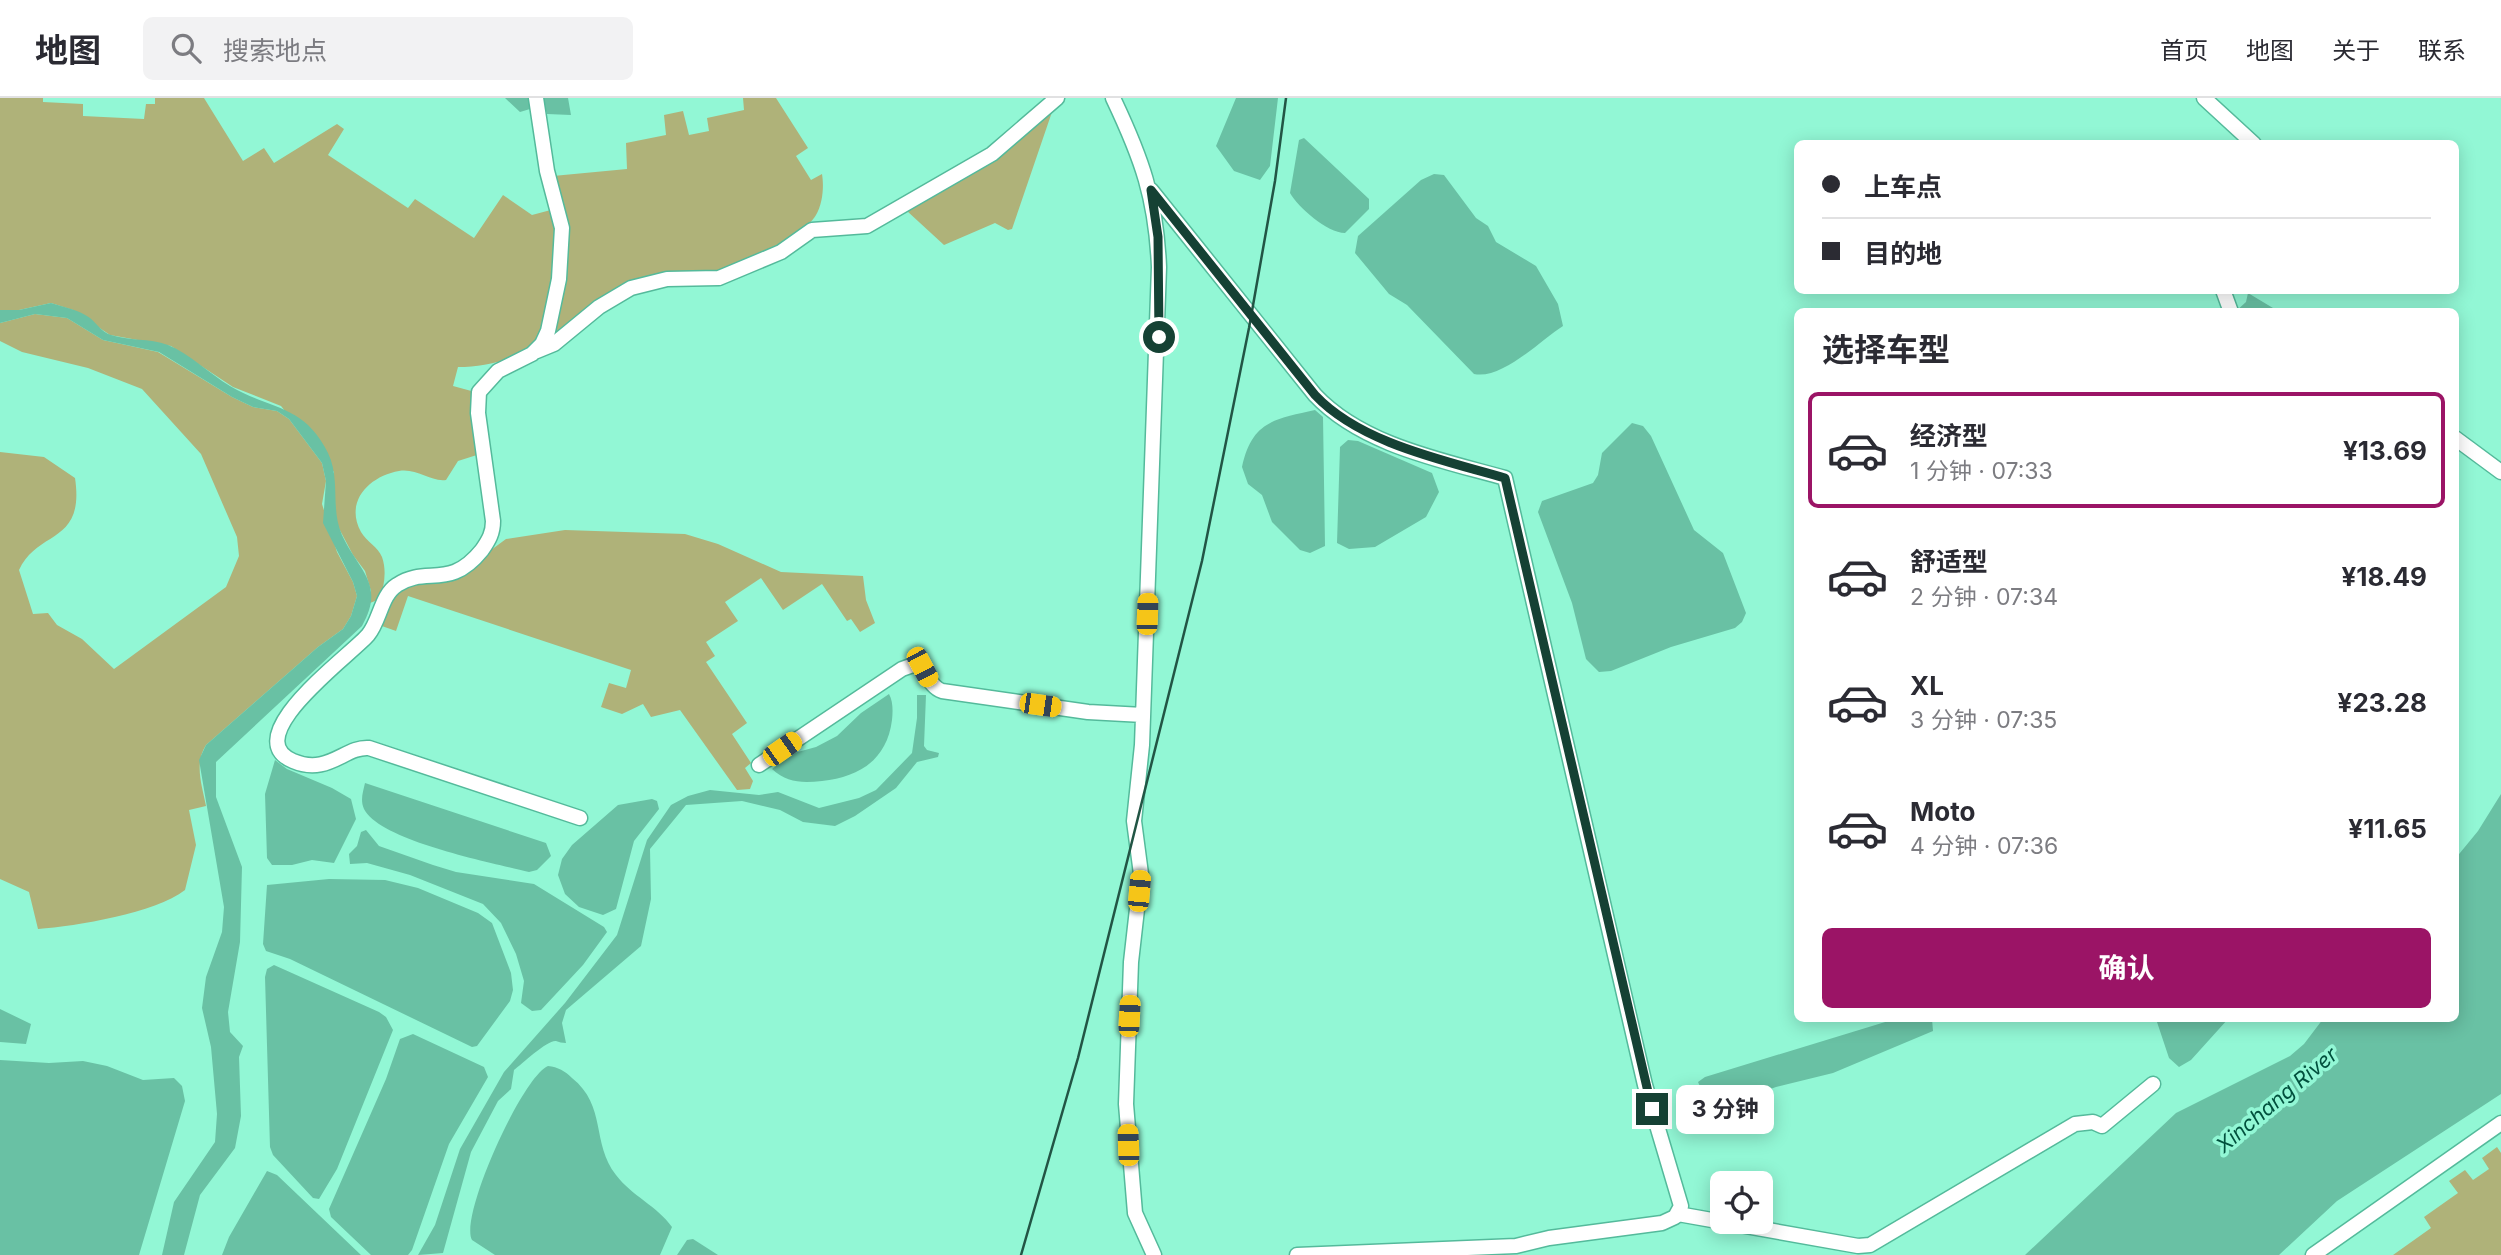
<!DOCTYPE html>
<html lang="zh">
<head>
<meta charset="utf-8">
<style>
  :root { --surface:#fff; --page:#f2f2f3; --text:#2b2b33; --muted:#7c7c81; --line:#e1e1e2; --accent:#9b1466 }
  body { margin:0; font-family:Inter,"Noto Sans SC",sans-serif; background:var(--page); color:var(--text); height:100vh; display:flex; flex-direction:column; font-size:26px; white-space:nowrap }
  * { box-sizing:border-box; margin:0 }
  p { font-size:23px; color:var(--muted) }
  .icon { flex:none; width:38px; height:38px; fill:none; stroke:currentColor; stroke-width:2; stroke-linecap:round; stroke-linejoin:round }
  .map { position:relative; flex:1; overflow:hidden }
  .sheet { position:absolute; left:1794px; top:210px; width:665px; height:714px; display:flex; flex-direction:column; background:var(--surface); border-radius:10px; box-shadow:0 4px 18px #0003 }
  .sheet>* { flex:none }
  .guide { position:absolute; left:1794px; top:42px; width:665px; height:154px; border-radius:10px; box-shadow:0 4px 18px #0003; display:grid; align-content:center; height:154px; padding:0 28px; background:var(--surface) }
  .tools { position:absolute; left:1710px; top:1073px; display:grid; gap:14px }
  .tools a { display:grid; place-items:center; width:63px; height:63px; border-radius:10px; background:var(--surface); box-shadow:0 4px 18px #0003; font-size:35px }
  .end { position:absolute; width:32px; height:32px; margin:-16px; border:9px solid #154134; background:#fff; box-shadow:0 0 0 4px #fff }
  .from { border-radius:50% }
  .bubble { position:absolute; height:49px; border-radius:10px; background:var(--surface); box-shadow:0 4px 18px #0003; font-size:23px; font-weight:700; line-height:49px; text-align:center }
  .car { position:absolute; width:21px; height:42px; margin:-21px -10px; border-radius:9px; box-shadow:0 0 5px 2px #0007; background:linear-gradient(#f5c518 24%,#345 0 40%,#f5c518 0 76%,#345 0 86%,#f5c518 0) }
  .guide b { display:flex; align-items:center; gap:24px; height:66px; font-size:26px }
  .guide b+b { border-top:2px solid var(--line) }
  .guide i { width:18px; height:18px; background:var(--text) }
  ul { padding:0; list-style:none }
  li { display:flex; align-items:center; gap:21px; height:116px; margin:0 14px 10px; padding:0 14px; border:4px solid transparent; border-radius:10px }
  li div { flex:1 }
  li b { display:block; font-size:26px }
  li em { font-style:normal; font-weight:700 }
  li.selected { border-color:var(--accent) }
  li>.icon { width:63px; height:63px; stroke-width:1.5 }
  h2 { padding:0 28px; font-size:32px; line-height:84px }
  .primary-button { display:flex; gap:14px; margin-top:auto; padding:14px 28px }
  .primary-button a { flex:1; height:80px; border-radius:10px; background:var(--accent); color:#fff; font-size:28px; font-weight:700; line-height:80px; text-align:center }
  header { display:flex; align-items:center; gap:42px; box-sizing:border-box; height:98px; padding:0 35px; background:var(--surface); border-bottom:2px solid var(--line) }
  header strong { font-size:33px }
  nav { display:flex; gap:38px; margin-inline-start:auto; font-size:24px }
  .search { width:490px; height:63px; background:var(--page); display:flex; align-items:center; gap:18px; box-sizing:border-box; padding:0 24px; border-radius:10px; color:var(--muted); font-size:26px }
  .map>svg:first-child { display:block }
  .green { fill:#afb279 }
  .water { fill:#69c1a4 }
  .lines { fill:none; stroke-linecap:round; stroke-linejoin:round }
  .minor-casing { stroke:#54ba9b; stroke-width:17 }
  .minor { stroke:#fff; stroke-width:14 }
  .rail { stroke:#225545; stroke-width:2.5 }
  .route { stroke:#154134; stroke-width:9 }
  .labels { text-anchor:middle; stroke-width:7; stroke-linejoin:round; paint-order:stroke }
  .water-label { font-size:21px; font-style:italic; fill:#01503d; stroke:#92f7d5 }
</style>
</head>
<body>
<header>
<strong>地图</strong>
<div class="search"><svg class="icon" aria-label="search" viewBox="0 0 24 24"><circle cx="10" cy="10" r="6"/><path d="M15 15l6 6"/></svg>搜索地点</div>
<nav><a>首页</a><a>地图</a><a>关于</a><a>联系</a></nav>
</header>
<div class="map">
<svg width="2501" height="1157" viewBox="0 0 2501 1157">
  <rect width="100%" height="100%" fill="#92f7d5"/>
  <path class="green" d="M 0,0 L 43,0 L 43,4 L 83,6 L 83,18 L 144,21 L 146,6 L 155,6 L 155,0 L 204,0 L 243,63 L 264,50 L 274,65 L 337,26 L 344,31 L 328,57 L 408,110 L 415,101 L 474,140 L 503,97 L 532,117 L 562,109 L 553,78 L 627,71 L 626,45 L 666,37 L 664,17 L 683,13 L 689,37 L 709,33 L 707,20 L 744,12 L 743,0 L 776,0 L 808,50 L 796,58 L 811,82 L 822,76 C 824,88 823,105 816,117 C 801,142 731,172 704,176 C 689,178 669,173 656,180 C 593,212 533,269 458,269 L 453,288 L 475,294 L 480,356 L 458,363 L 446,382 C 430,384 417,370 399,373 C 370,378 344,403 361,434 C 367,444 378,449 382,459 C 387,473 384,488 380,501 L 370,505 L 371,493 L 365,473 L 353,457 L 334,421 L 334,374 L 281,308 L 233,289 L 171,248 L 110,237 L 73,212 L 51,205 L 19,212 L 0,212 Z
    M 1053,11 L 1012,131 L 1008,132 L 995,125 L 944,147 L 907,113 Z
    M 35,216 L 67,220 L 103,242 L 158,254 L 232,299 L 253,309 L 277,313 L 289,321 L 322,365 L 326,383 L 322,406 L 337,454 L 353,484 L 357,498 L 351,518 L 343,531 L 318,549 L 206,647 C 194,666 202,687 206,708 L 189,712 L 196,747 L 185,792 C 155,815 77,828 38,831 L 29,794 L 0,781 L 0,354 L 44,359 L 75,380 C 85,447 38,431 19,472 L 33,516 L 48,515 L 57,527 L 82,541 L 114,571 L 226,489 L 239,458 L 237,439 L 201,356 L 142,291 L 88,270 L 22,254 L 0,243 L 0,225 Z
    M 565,432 L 685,436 L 718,446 L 781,474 L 863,478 L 866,502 L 875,525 L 860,534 L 851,521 L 847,523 L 822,486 L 783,512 L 761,480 L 725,504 L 738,523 L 706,544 L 715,558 L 706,564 L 747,625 L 732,636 L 751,665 L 745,670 L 753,683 L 750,691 L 737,692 L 680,612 L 651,619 L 643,606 L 622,616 L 601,609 L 609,585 L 626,590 L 631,572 L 408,498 L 396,533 L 379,527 L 392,498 L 400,491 L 487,455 L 506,441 Z
    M 2497,1049 L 2501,1055 L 2501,1157 L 2393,1157 L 2431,1130 L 2424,1119 L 2458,1095 L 2449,1083 L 2465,1072 L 2473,1082 L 2489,1071 L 2482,1060 Z"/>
  <path class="water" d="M 505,0 L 530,0 L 530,11 L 520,14 Z
    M 542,0 L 568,0 L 571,17 L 547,16 Z
    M 1236,0 L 1278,0 L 1270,68 L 1260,82 L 1234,73 L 1216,48 Z
    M 1304,40 L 1369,101 L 1369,111 L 1345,135 C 1327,135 1298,109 1290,95 L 1299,42 Z
    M 1434,76 L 1444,77 L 1476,120 L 1488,128 L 1496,144 L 1536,168 L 1558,206 L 1563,228 C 1541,242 1502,282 1474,276 L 1407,207 L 1389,196 L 1355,155 L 1358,138 L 1421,82 Z
    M 2248,195 L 2278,213 L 2235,214 L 2246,204 Z
    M 51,205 C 64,209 79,212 90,220 C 97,226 102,234 111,237 C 129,243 149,240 168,247 C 190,256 210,276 230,288 C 270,312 304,306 328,355 C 341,382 330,410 342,437 C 358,472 386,486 362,528 L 216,664 L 216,699 L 242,769 L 240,844 L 228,914 L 230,934 L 243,948 L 239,959 L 241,1018 L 235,1050 L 200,1097 L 184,1157 L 162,1157 L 174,1104 L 215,1044 L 217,1016 L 211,949 L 202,910 L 206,879 L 222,834 L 224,809 L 199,662 L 206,647 L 318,549 L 343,531 L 351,518 L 357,498 L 353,484 L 323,425 L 326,383 L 322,365 L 289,321 L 277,313 L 253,309 L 232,299 L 159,254 L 103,242 L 67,220 L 35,216 L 0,225 L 0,212 L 19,212 Z
    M 1315,312 L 1323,319 L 1325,448 L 1310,455 L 1300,452 L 1272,424 L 1262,397 L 1248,386 L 1242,369 C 1252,323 1275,321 1315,312 Z
    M 1632,325 L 1643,328 L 1651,338 L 1694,432 L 1723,455 L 1746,515 L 1742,524 L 1735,530 L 1671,549 L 1611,573 L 1599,574 L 1586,561 L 1572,505 L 1538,414 L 1542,403 L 1593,385 L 1598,377 L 1602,355 Z
    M 1348,342 L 1358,343 L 1432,375 L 1439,394 L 1426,419 L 1375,449 L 1349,451 L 1337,445 L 1340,349 Z
    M 889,596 C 893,603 893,613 892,622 C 887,662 859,679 822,683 C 802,685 787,685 772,671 L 794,655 L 816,649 L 837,638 L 861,615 Z
    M 917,597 L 926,597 L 924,648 L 927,652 L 939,655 L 938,659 L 917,664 L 896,690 L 855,718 L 835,728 L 803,724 L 780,712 L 742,703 L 686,707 L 650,751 L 651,801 L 641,848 L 566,912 L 562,925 L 566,945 C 562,945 559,944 556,943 C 547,942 522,966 514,972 L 511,991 L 498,1003 L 471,1054 L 443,1155 L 418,1157 L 435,1127 L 460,1051 L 504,974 L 565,905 L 617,837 L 647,742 L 671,707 L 688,698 L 710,692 L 759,697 L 778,694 L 819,710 L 859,700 L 876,692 L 912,655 L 917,620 Z
    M 275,662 L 287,671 L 332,690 L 351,701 L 356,721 L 334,765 L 312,762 L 292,767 L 272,767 L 267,760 L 265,696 Z
    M 365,685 L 546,745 L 551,758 L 537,772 L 529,774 C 493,765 380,743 364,711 C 360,702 363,694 365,685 Z
    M 2501,696 L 2501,996 L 2337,1103 L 2279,1157 L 2025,1157 L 2176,1015 L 2290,958 L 2304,946 L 2323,921 L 2455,920 L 2455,761 L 2478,733 Z
    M 652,701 L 657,703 L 659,711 L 634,743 L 616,811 L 603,817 L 579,809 L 565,796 L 558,777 L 562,761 L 572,747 L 618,707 Z
    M 366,732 L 379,748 L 433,767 L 456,774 L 534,786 L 604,829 L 607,834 L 583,867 L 541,912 L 532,913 L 521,905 L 524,883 L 516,856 L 501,825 L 483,806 L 410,777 L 367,765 L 350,766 L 349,756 L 357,748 L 361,734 Z
    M 329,781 L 385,782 L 418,790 L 478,815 L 492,825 L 511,875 L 513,892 L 510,903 L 477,948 L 472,949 L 290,861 L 266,853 L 263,846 L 267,787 Z
    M 274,867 L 379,914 L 386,919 L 393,932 L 337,1071 L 319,1101 L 313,1100 L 273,1057 L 270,1049 L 265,879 L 267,871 Z
    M 0,911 L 31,926 L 26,946 L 0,944 Z
    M 1895,921 L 1932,921 L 1933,933 L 1833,975 L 1776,989 L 1737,1003 L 1714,1005 L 1703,995 L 1698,984 L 1705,979 Z
    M 2156,921 L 2156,920 L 2228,921 L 2191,962 L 2179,969 L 2169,960 Z
    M 413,936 L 484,969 L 488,979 L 449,1046 L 412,1152 L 408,1157 L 371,1157 L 331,1119 L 329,1111 L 386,981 L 400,941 Z
    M 0,962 L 49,965 L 83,963 L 107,968 L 143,982 L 174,980 L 182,988 L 185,1003 L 139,1157 L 0,1157 Z
    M 548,968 C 558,969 565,973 572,980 C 607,1008 591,1045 616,1077 C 632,1098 657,1108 672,1129 L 660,1157 L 495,1157 L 472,1142 C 459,1119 522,979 548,968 Z
    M 267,1073 L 277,1077 L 361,1157 L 222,1157 L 229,1139 Z
    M 693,1141 L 718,1157 L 677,1157 L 687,1142 Z"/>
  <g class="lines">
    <defs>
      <path id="minor" d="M 536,0 L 547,73 L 562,130 L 559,181 L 548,233 L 542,246 L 532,256 L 498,273 L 479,294 L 478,315 L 493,423 C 493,435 489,442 482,452 C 449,493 427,467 397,487 C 381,497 380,523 368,537 C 351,557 236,639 293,663 C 328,678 345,648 369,650 L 580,720
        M 1113,0 C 1142,61 1156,100 1159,169 L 1142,647 L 1134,723 L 1141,776 L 1131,864 L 1126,1006 L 1135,1115 L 1154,1157
        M 2204,0 L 2254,46
        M 1151,92 L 1315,297 C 1362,347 1441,362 1505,380 L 1645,987 L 1681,1108 L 1675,1119 L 1662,1125 L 1549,1140 L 1516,1148 L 1297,1157
        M 2223,192 L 2231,214
        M 537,253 L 554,246 L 599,209 L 631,190 L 667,181 L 719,180 L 781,154 L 812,132 L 867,128 L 992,56 L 1057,0
        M 2455,340 L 2501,374
        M 759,667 L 902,571 L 916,566 C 928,572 928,588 942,593 L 1088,614 L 1143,617
        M 1678,1116 L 1858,1148 L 1870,1147 L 2075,1026 L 2093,1024 L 2102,1028 L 2153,986
        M 2313,1157 L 2501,1025"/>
    </defs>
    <use href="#minor" class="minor-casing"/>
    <use href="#minor" class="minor"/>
    <path class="rail" d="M 1021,1157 L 1078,960 L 1202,463 L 1249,230 L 1275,83 L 1286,0"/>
  </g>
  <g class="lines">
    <path class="route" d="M 1159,239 L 1158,139 L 1151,92 L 1315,297 C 1360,345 1443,362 1505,380 L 1652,1011"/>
  </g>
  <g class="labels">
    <g class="water-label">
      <text transform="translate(2277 1002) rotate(-40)" y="7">Xinchang River</text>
    </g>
  </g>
</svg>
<div class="tools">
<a><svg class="icon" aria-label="locate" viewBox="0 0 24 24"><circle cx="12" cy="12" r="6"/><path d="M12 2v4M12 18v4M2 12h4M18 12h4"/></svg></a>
</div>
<i class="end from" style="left:1159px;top:239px"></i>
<i class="end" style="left:1652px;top:1011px"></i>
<div class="bubble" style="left:1676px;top:987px;width:98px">3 分钟</div>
<i class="car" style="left:1147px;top:516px;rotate:2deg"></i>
<i class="car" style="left:922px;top:569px;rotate:152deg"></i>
<i class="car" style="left:1040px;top:607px;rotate:98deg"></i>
<i class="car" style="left:782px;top:651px;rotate:55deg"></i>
<i class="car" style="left:1139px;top:793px;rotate:5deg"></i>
<i class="car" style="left:1129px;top:918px;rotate:3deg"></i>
<i class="car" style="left:1128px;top:1047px;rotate:358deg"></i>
<div class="guide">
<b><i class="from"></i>上车点</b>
<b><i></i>目的地</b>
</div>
<section class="sheet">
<h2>选择车型</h2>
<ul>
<li class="selected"><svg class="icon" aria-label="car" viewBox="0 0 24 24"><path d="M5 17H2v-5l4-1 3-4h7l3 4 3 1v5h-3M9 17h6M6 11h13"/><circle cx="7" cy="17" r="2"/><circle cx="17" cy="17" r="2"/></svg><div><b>经济型</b><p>1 分钟 · 07:33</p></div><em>¥13.69</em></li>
<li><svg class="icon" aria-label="car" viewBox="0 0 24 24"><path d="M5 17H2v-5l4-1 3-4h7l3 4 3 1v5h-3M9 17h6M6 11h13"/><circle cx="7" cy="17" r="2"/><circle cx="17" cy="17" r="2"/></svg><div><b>舒适型</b><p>2 分钟 · 07:34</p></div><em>¥18.49</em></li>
<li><svg class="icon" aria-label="car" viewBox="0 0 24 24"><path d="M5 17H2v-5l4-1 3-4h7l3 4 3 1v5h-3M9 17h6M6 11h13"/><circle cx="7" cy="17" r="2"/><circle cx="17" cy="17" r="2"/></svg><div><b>XL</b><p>3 分钟 · 07:35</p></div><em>¥23.28</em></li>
<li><svg class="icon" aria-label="car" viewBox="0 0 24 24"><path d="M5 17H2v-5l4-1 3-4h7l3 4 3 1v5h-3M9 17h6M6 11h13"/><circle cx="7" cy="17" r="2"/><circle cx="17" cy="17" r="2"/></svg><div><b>Moto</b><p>4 分钟 · 07:36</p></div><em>¥11.65</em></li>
</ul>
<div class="primary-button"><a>确认</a></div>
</section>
</div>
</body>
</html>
